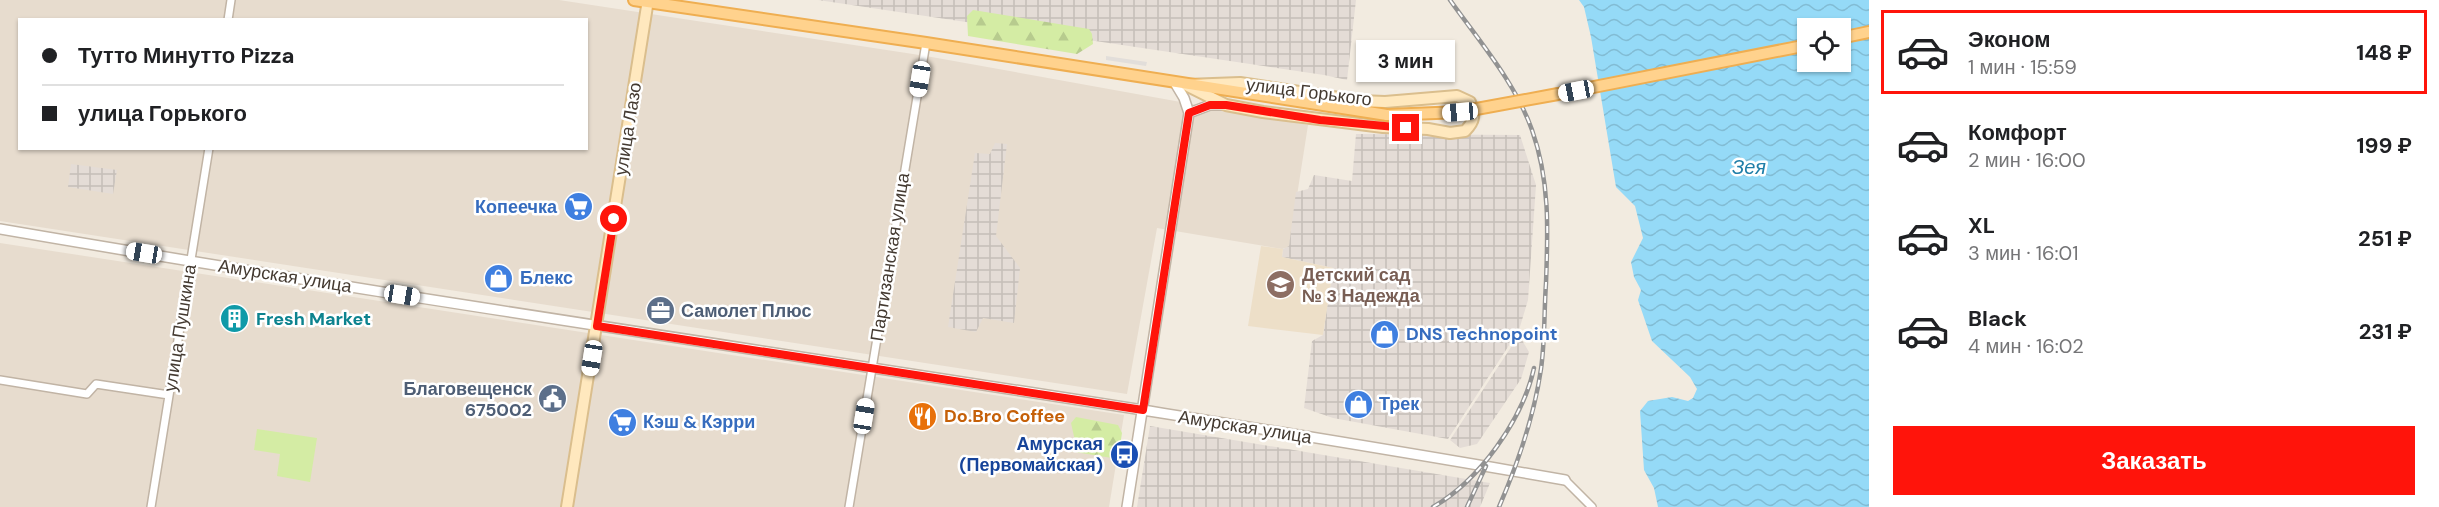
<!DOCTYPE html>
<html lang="ru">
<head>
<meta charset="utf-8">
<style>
  :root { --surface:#fff; --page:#f6f6f6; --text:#202124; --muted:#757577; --line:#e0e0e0; --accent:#ff140b }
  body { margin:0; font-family:"DM Sans",sans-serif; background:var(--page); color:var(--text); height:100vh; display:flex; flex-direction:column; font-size:22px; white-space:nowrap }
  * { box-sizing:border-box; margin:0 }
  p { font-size:20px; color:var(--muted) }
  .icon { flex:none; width:33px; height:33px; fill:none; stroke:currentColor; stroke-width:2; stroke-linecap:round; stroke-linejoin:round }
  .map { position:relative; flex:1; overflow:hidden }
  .drawer { display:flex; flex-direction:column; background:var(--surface); width:570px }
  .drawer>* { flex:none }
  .banner { position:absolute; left:18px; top:18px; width:570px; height:132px; border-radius:0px; box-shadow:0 2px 4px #0004; display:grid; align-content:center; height:132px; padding:0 24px; background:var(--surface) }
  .buttons { position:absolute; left:1797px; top:18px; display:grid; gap:12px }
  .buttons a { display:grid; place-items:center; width:54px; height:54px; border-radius:0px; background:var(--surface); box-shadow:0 2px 4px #0004; font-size:30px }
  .end { position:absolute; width:27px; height:27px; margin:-14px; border:8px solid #ff140b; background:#fff; box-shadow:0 0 0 3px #fff }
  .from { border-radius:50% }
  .bubble { position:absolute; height:42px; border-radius:0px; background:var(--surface); box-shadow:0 2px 4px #0004; font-size:20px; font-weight:700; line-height:42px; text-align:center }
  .car { position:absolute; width:18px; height:36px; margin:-18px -9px; border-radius:8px; box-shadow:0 0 4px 2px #0007; background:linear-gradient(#fff 24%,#345 0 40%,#fff 0 76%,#345 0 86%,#fff 0) }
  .banner b { display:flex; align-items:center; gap:21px; height:57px; font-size:22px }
  .banner b+b { border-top:2px solid var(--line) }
  .banner i { width:15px; height:15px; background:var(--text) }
  ul { padding:10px 0 0; list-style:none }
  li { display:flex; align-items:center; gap:18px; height:84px; margin:0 12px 9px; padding:0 12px; border:3px solid transparent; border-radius:0px }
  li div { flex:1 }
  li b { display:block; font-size:22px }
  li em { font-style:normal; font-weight:700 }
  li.on { border-color:var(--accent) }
  li>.icon { width:54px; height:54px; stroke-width:1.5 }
  .cta { display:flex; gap:12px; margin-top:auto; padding:12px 24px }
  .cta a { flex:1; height:69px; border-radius:0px; background:var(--accent); color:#fff; font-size:24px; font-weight:700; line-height:69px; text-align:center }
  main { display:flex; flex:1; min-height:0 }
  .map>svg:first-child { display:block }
  .residential { fill:#e7dcce; fill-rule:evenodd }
  .industrial { fill:url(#industrial-grid) }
  .education { fill:#eddfc8 }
  .forest { fill:url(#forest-firs) }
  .garden { fill:#d4eca4 }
  .parking { fill:#e2deda }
  .water { fill:url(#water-waves); fill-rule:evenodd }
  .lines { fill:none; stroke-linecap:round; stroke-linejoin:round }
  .minor-casing { stroke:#c1b4a5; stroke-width:10 }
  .tertiary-casing { stroke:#c1b4a5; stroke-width:12 }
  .secondary-casing { stroke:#dabe8d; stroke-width:14 }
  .primary-casing { stroke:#efae51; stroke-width:14 }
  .minor { stroke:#fff; stroke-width:7 }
  .tertiary { stroke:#fff; stroke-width:9 }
  .secondary { stroke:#ffe8be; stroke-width:10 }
  .primary { stroke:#ffd28d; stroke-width:10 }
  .rail-casing { stroke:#929292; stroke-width:4.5 }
  .rail { stroke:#fff; stroke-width:2; stroke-dasharray:7; stroke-linecap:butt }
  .primary-bridge-casing { stroke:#efae51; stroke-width:14; stroke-linecap:butt }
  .primary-bridge { stroke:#ffd28d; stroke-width:10 }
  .route { stroke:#ff140b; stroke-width:8 }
  .labels { text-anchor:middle; stroke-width:5; stroke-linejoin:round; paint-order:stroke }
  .street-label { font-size:18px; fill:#443a31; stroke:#fff }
  .shop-label { font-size:18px; font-weight:bold; fill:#366cbe; stroke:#fff; text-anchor:start }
  .education-label { font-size:18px; font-weight:bold; fill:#785e54; stroke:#fff; text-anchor:start }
  .service-label { font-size:18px; font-weight:bold; fill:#4e5e75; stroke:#fff; text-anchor:start }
  .culture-label { font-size:18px; font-weight:bold; fill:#0d838f; stroke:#fff; text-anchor:start }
  .food-label { font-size:18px; font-weight:bold; fill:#c56008; stroke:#fff; text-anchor:start }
  .transit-label { font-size:18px; font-weight:bold; fill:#164399; stroke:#fff; text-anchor:end }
  .water-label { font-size:20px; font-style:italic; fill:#1f7ea8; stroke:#fff }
</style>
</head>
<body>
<main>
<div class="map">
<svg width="1869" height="507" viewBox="0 0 1869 507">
  <defs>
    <pattern id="industrial-grid" width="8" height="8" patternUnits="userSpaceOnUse" patternTransform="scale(1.5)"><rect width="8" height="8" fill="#e4dcd6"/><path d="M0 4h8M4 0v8" fill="none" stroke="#c5beb8"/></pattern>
    <pattern id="forest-firs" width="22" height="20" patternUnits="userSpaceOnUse" patternTransform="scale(1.5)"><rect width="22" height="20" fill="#d4eca4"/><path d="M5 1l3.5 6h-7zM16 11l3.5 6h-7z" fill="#b7cb8e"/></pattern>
    <pattern id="water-waves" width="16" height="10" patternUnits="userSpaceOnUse" patternTransform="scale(1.5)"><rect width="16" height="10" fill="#95daf7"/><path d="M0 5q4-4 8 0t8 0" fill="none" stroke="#82bcd4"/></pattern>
  </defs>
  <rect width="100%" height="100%" fill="#f2ebe0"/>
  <path class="residential" d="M 0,0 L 559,0 L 926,56 L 1308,125 L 1289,247 L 1282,249 L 1157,228 L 1127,394 L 0,221 ZM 20,20 L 586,20 L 586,148 L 20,148 Z
    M 0,243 L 1124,415 L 1109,507 L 0,507 Z"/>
  <path class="industrial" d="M 818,0 L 1356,0 L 1347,80 L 1324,75 Z
    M 1356,134 L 1520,135 L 1536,185 L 1528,300 L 1519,330 L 1448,439 L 1333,418 L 1304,408 L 1312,341 L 1323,335 L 1333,268 L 1282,257 L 1283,249 L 1289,246 L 1296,192 L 1308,189 L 1314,175 L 1352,181 Z
    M 995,143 L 1007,144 L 996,236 L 1020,268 L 1014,323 L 983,318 L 976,332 L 948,327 L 975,153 L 990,154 Z
    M 71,164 L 117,170 L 113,194 L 68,187 Z
    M 1519,335 L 1529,352 L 1521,379 L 1477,444 L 1460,448 L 1450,440 Z
    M 1150,426 L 1490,483 L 1480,507 L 1137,507 Z"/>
  <path class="education" d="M 1261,246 L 1283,249 L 1282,257 L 1333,268 L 1323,335 L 1248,326 Z"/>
  <path class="forest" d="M 973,10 L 1089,29 L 1092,34 L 1093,44 L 1077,54 L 968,36 L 967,16 Z
    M 1076,417 L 1118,425 L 1122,433 L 1118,459 L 1069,451 L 1075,441 L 1071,423 Z"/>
  <path class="garden" d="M 257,429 L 317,438 L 310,482 L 277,476 L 280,454 L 254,450 Z"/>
  <path class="parking" d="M 1106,56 L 1147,62 L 1146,66 L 1106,60 Z"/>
  <path class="water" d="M 1579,0 L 1869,0 L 1869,507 L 1658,507 L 1654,488 L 1644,470 L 1640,411 L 1648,401 L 1672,397 L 1688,401 L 1693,398 L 1697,389 L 1690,377 L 1652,341 L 1638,300 L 1641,290 L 1634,277 L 1631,262 L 1643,238 L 1635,206 L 1616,187 L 1591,37 L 1584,7 ZM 1808,28 L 1840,28 L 1840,62 L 1808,62 Z"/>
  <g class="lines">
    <defs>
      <path id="minor" d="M 228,20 L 231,0
        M 0,380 L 87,394 L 96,384 L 169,395
        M 1565,480 L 1592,507
        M 151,507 L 209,148
        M 849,507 L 926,43"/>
      <path id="tertiary" d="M 1189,113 L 1210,105 L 1224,105
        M 0,229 C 521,319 1045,389 1565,480
        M 1127,507 L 1189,113 L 1184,98 L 1175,83"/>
      <path id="secondary" d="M 1240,83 L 1360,101 L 1385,102 L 1457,96 L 1470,102 C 1475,115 1475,121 1465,131 L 1450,133 L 1428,129 L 1383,127 L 1263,112 L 1226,105 L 1186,85 Z
        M 567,507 L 648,0"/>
      <path id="primary" d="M 634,0 L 926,43 L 1387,115
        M 1840,38 L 1869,32
        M 1558,94 L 1808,45"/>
    </defs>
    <use href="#minor" class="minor-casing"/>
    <use href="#tertiary" class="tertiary-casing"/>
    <use href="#secondary" class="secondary-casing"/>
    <use href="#primary" class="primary-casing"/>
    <use href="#minor" class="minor"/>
    <use href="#tertiary" class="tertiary"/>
    <use href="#secondary" class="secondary"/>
    <use href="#primary" class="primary"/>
    <defs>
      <path id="rail" d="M 1450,0 C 1479,41 1515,82 1532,130 C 1550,181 1548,230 1546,283 C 1544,311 1545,341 1541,369 C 1534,417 1518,463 1499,507
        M 1433,507 C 1479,481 1523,419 1534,368
        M 1467,507 L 1486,466"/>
    </defs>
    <use href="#rail" class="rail-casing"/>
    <use href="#rail" class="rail"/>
    <defs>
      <path id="primary-bridge" d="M 1387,115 L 1460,112 L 1558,94"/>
    </defs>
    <use href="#primary-bridge" class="primary-bridge-casing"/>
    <use href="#primary-bridge" class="primary-bridge"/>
  </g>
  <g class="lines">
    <path class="route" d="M 614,219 L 597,326 L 1143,410 L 1189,113 L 1210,105 L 1226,105 L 1320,120 L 1406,128"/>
  </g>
  <defs>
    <symbol id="supermarket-disc" viewBox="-11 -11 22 22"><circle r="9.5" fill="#3f7fe0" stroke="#fff"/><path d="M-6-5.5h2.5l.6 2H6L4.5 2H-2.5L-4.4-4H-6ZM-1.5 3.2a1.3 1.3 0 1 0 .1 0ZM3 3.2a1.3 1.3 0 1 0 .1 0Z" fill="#fff"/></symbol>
    <symbol id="shop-disc" viewBox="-11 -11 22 22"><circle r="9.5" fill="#3f7fe0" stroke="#fff"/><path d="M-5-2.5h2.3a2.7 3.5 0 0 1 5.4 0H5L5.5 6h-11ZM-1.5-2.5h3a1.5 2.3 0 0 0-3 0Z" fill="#fff"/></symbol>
    <symbol id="school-disc" viewBox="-11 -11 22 22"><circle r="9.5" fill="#8d6e63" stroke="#fff"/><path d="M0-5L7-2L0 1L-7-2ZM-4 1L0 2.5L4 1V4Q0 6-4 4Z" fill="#fff"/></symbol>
    <symbol id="office-disc" viewBox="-11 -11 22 22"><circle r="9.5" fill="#5c6f8a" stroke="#fff"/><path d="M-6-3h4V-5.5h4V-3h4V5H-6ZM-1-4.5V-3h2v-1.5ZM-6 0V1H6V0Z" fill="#fff"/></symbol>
    <symbol id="building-disc" viewBox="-11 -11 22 22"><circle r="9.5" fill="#0f9aa8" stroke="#fff"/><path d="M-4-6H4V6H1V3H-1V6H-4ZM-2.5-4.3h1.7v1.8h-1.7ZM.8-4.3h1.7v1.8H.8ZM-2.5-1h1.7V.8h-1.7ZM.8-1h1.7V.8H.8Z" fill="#fff"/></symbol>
    <symbol id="civic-disc" viewBox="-11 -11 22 22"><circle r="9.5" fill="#5c6f8a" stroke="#fff"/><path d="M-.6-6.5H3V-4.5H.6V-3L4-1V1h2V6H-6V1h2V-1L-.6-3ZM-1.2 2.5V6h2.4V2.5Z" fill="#fff"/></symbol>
    <symbol id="restaurant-disc" viewBox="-11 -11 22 22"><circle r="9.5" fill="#e8710a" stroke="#fff"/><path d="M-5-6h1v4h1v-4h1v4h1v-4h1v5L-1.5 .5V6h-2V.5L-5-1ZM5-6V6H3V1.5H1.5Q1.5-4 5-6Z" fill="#fff"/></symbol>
    <symbol id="bus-disc" viewBox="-11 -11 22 22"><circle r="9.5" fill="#1a4fb4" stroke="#fff"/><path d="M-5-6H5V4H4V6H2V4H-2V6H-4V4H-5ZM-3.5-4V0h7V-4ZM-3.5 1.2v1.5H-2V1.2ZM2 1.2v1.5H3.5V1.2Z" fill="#fff"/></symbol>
  </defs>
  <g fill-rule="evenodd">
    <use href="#supermarket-disc" x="562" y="190" width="33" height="33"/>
    <use href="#shop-disc" x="482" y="262" width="33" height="33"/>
    <use href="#school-disc" x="1264" y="268" width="33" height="33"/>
    <use href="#office-disc" x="644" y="294" width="33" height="33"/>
    <use href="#building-disc" x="218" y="302" width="33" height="33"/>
    <use href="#shop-disc" x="1368" y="318" width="33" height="33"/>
    <use href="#civic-disc" x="536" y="382" width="33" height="33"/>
    <use href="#shop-disc" x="1342" y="388" width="33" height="33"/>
    <use href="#restaurant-disc" x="906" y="400" width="33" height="33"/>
    <use href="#supermarket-disc" x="606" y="406" width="33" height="33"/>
    <use href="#bus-disc" x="1108" y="438" width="33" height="33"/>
  </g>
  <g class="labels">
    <g class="street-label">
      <text transform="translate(1309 92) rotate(7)" y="6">улица Горького</text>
      <text transform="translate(628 129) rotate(-81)" y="6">улица Лазо</text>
      <text transform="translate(890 257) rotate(-81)" y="6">Партизанская улица</text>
      <text transform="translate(285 276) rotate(9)" y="6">Амурская улица</text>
      <text transform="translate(180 328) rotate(-81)" y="6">улица Пушкина</text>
      <text transform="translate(1245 427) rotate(9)" y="6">Амурская улица</text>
    </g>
    <g class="shop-label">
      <text x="557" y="213" text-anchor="end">Копеечка</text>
      <text x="520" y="284">Блекс</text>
      <text x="1406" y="340">DNS Technopoint</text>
      <text x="1379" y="410">Трек</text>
      <text x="643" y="428">Кэш &amp; Кэрри</text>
    </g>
    <g class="education-label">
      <text x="1302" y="281">Детский сад<tspan x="1302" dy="21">№ 3 Надежда</tspan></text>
    </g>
    <g class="service-label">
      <text x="681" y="317">Самолет Плюс</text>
      <text x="532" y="395" text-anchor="end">Благовещенск<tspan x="532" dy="21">675002</tspan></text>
    </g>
    <g class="culture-label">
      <text x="256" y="325">Fresh Market</text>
    </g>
    <g class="food-label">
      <text x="944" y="422">Do.Bro Coffee</text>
    </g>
    <g class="transit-label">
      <text x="1103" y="450">Амурская<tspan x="1103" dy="21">(Первомайская)</tspan></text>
    </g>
    <g class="water-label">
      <text x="1749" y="174">Зея</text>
    </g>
  </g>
</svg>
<div class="buttons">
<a><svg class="icon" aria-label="locate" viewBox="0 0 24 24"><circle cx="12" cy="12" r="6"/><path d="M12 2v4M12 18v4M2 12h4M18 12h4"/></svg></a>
</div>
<i class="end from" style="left:614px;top:219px"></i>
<i class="end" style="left:1406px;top:128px"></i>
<div class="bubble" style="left:1356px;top:40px;width:99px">3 мин</div>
<i class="car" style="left:920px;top:79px;rotate:189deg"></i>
<i class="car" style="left:1576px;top:91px;rotate:259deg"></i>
<i class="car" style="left:1460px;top:112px;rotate:265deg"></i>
<i class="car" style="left:144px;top:253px;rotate:279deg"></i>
<i class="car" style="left:402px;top:295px;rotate:99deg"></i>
<i class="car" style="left:592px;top:358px;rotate:189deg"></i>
<i class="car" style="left:864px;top:416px;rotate:9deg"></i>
<div class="banner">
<b><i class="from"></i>Тутто Минутто Pizza</b>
<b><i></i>улица Горького</b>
</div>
</div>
<section class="drawer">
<ul>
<li class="on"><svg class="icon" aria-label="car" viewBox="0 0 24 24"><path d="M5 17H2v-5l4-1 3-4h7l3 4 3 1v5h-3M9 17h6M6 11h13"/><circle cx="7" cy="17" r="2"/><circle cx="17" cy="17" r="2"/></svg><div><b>Эконом</b><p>1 мин · 15:59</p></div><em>148 ₽</em></li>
<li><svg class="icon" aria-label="car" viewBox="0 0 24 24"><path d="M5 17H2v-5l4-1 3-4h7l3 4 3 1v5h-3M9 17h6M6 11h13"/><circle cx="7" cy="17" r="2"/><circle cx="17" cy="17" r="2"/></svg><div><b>Комфорт</b><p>2 мин · 16:00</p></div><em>199 ₽</em></li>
<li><svg class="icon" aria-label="car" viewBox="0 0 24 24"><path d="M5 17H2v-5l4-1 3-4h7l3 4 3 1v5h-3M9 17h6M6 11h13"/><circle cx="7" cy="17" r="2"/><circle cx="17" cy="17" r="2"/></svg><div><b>XL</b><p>3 мин · 16:01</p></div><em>251 ₽</em></li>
<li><svg class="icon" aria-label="car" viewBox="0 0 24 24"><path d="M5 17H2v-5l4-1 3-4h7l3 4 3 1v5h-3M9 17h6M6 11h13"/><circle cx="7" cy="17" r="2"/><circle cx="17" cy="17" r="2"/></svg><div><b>Black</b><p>4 мин · 16:02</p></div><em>231 ₽</em></li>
</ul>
<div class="cta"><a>Заказать</a></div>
</section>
</main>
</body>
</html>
